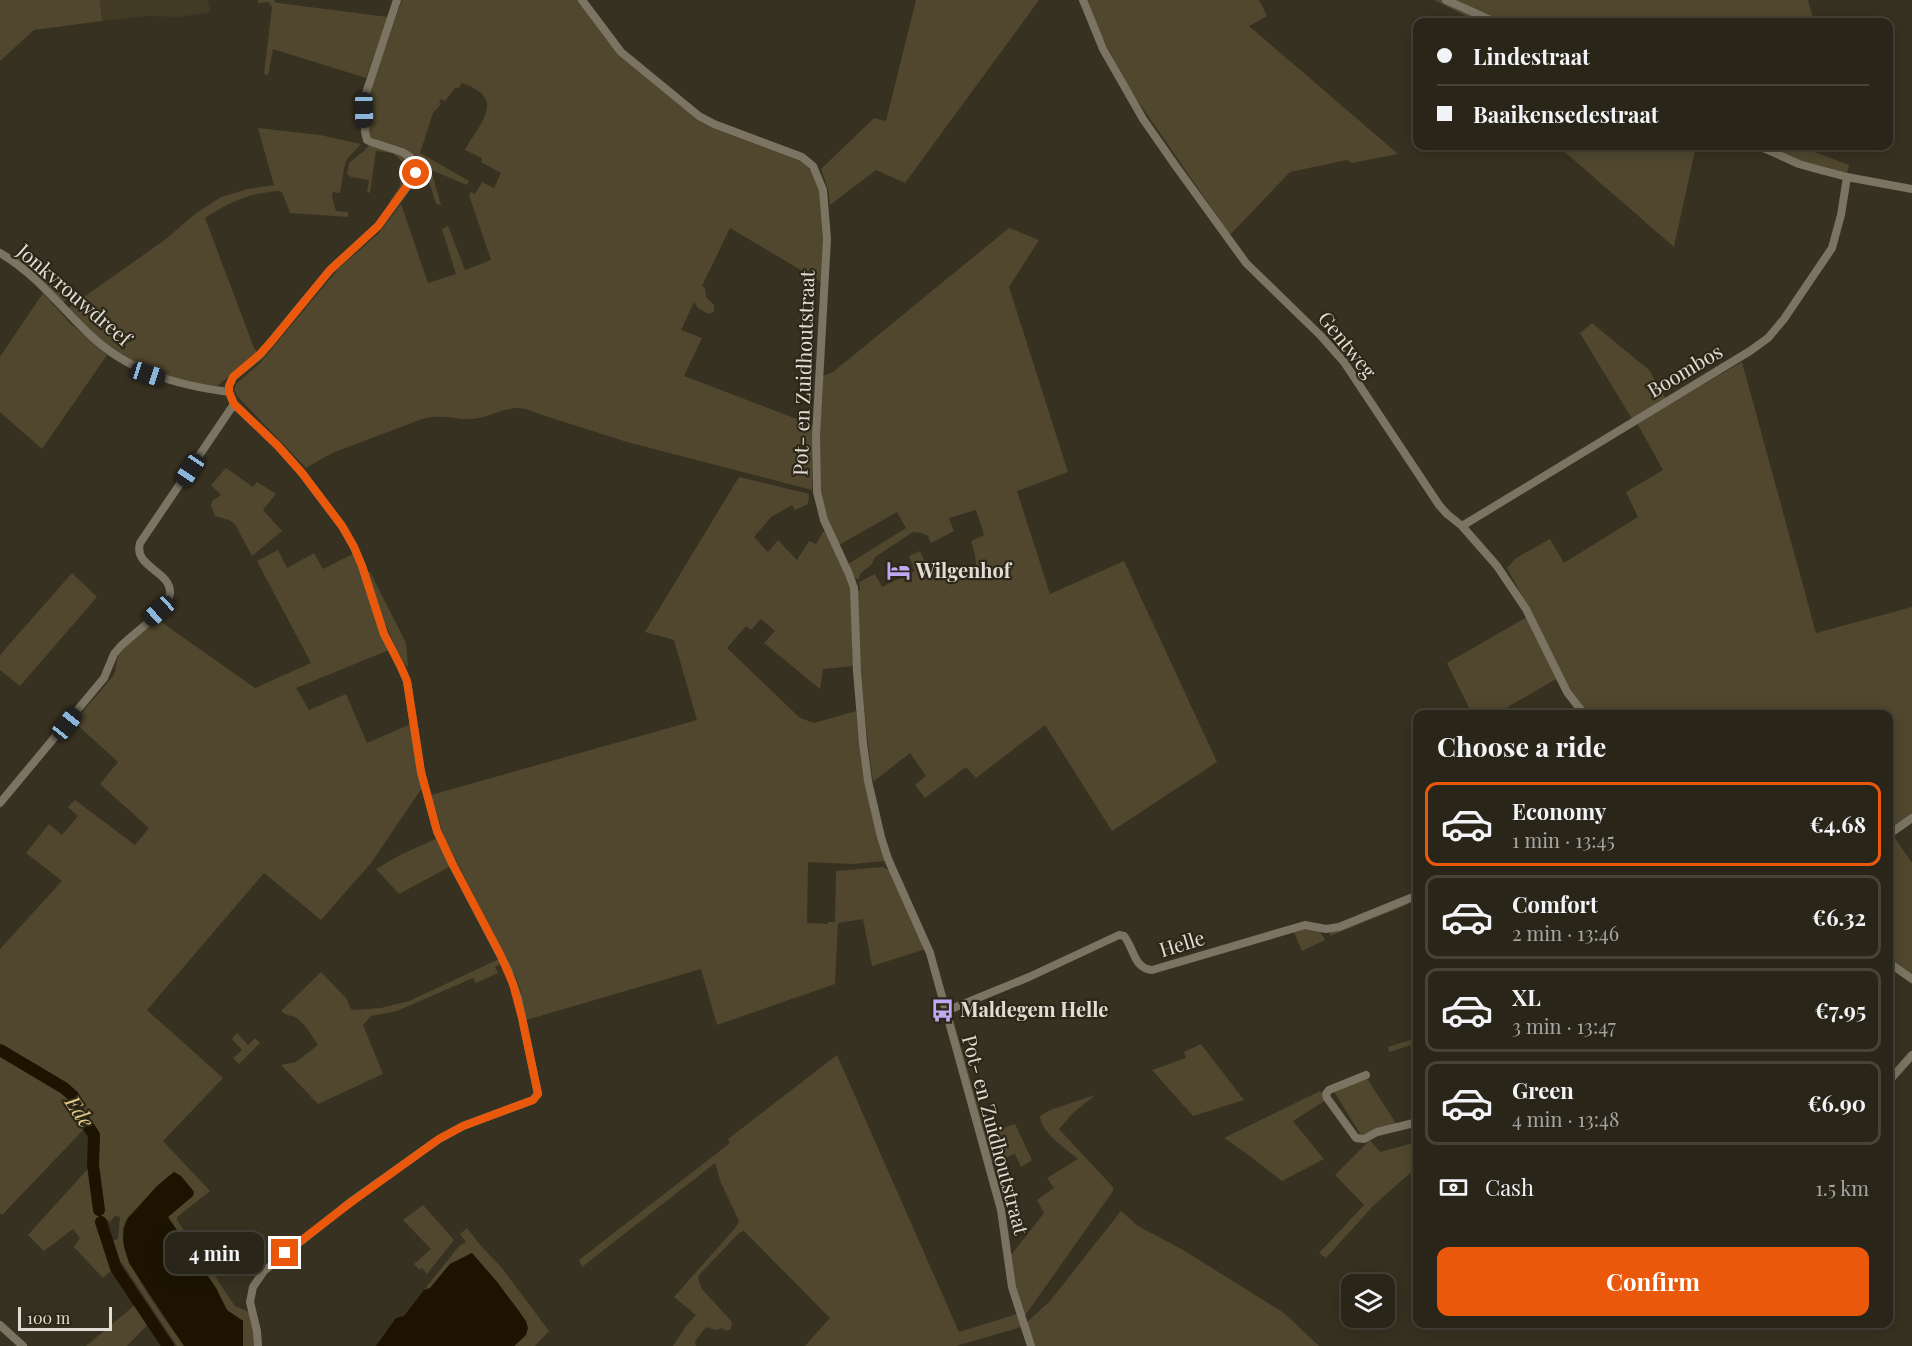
<!DOCTYPE html>
<html lang="en">
<head>
<meta charset="utf-8">
<style>
  :root { --surface:#292519; --page:#353126; --text:#f1f3f6; --muted:#a5a5a2; --line:#454238; --accent:#ea580c }
  body { margin:0; font-family:"Playfair Display",serif; background:var(--page); color:var(--text); height:100vh; display:flex; flex-direction:column; font-size:22px; white-space:nowrap }
  * { box-sizing:border-box; margin:0 }
  p { font-size:20px; color:var(--muted) }
  .icon { flex:none; width:33px; height:33px; fill:none; stroke:currentColor; stroke-width:2; stroke-linecap:round; stroke-linejoin:round }
  .map { position:relative; flex:1; overflow:hidden }
  .sheet { position:absolute; left:1413px; top:710px; width:480px; height:618px; display:flex; flex-direction:column; background:var(--surface); border-radius:12px; box-shadow:0 3px 15px #0003,0 0 0 2px var(--line) }
  .sheet>* { flex:none }
  .banner { position:absolute; left:1413px; top:18px; width:480px; height:132px; border-radius:12px; box-shadow:0 3px 15px #0003,0 0 0 2px var(--line); display:grid; align-content:center; height:132px; padding:0 24px; background:var(--surface) }
  .fabs { position:absolute; left:1341px; top:1274px; display:grid; gap:12px }
  .fabs a { display:grid; place-items:center; width:54px; height:54px; border-radius:12px; background:var(--surface); box-shadow:0 3px 15px #0003,0 0 0 2px var(--line); font-size:30px }
  .scale { position:absolute; left:18px; bottom:15px; width:94px; box-sizing:border-box; padding-left:6px; border:3px solid #e1ddd4; border-top:0; font-size:16px; line-height:21px; white-space:nowrap; color:#e1ddd4; -webkit-text-stroke:4px #2c2718; paint-order:stroke }
  .end { position:absolute; width:27px; height:27px; margin:-14px; border:8px solid #ea580c; background:#fff; box-shadow:0 0 0 3px #fff }
  .from { border-radius:50% }
  .bubble { position:absolute; height:42px; border-radius:12px; background:var(--surface); box-shadow:0 3px 15px #0003,0 0 0 2px var(--line); font-size:20px; font-weight:700; line-height:42px; text-align:center }
  .car { position:absolute; width:18px; height:36px; margin:-18px -9px; border-radius:8px; box-shadow:0 0 4px 2px #0007; background:linear-gradient(#222 24%,#8ab4d8 0 40%,#222 0 76%,#8ab4d8 0 86%,#222 0) }
  .banner b { display:flex; align-items:center; gap:21px; height:57px; font-size:22px }
  .banner b+b { border-top:2px solid var(--line) }
  .banner i { width:15px; height:15px; background:var(--text) }
  ul { padding:0; list-style:none }
  li { display:flex; align-items:center; gap:18px; height:84px; margin:0 12px 9px; padding:0 12px; border:3px solid var(--line); border-radius:12px }
  li div { flex:1 }
  li b { display:block; font-size:22px }
  li em { font-style:normal; font-weight:700 }
  li.selected { border-color:var(--accent) }
  li>.icon { width:54px; height:54px; stroke-width:1.5 }
  h2 { padding:0 24px; font-size:27px; line-height:72px }
  .pay { display:flex; align-items:center; gap:15px; height:66px; padding:0 24px; font-size:22px }
  .pay p { margin-inline-start:auto }
  .action { display:flex; gap:12px; margin-top:auto; padding:12px 24px }
  .action a { flex:1; height:69px; border-radius:12px; background:var(--accent); color:#fff; font-size:24px; font-weight:700; line-height:69px; text-align:center }
  .map>svg:first-child { display:block }
  .built { fill:#423a24 }
  .green { fill:#50472e; fill-rule:evenodd }
  .water { fill:#1d1300 }
  .lines { fill:none; stroke-linecap:round; stroke-linejoin:round }
  .river { stroke:#1d1300; stroke-width:12 }
  .minor { stroke:#7b7463; stroke-width:8 }
  .route { stroke:#ea580c; stroke-width:8 }
  .labels { text-anchor:middle; stroke-width:4.5; stroke-linejoin:round; paint-order:stroke }
  .street-label { font-size:20px; fill:#e1ddd4; stroke:#2c2718 }
  .poi-label { font-size:20px; font-weight:bold; fill:#e1ddd4; stroke:#2c2718; text-anchor:start }
  .water-label { font-size:21px; font-style:italic; fill:#e4ca88; stroke:#2c2718 }
</style>
</head>
<body>
<div class="map">
<svg width="1912" height="1346" viewBox="0 0 1912 1346">
  <rect width="100%" height="100%" fill="#373121"/>
  <path class="built" d="M 100,0 L 207,0 L 211,12 L 179,17 L 145,16 L 102,21 Z"/>
  <path class="green" d="M 0,0 L 100,0 L 102,21 L 34,30 L 0,61 Z
    M 258,0 L 274,0 L 275,2 L 278,3 L 388,17 L 366,78 L 273,49 L 268,75 L 264,74 L 272,7 L 268,2 L 258,3 Z
    M 402,0 L 578,0 L 617,51 L 682,107 L 802,161 C 832,186 824,247 821,282 L 730,228 L 702,286 L 705,288 L 706,297 L 714,305 L 714,312 L 708,314 L 698,308 L 694,302 L 681,330 L 702,338 L 684,376 L 813,425 L 812,490 L 627,442 L 539,414 C 534,412 530,410 525,409 C 508,404 488,419 470,419 C 452,419 441,414 422,419 L 332,453 L 306,468 L 237,396 L 234,389 L 236,384 L 260,363 L 339,268 L 378,234 L 401,204 L 428,283 L 456,274 L 442,229 L 448,226 L 465,270 L 491,260 L 469,195 L 471,192 L 475,194 L 482,182 L 494,188 L 501,173 L 481,162 L 482,158 L 465,150 C 481,121 507,99 462,83 L 459,88 L 455,88 L 445,101 L 441,99 L 439,102 L 441,104 L 433,113 L 420,153 L 469,181 L 467,185 L 431,170 L 441,205 L 436,204 L 423,162 L 401,147 L 373,141 L 368,136 L 369,93 Z
    M 916,0 L 1039,0 L 905,183 L 876,170 L 830,205 L 828,189 L 821,169 L 874,118 L 886,121 Z
    M 1087,0 L 1259,0 L 1267,16 L 1249,26 L 1398,154 L 1352,163 L 1347,160 L 1290,172 L 1230,235 L 1129,88 L 1100,33 Z
    M 1434,0 L 1442,0 L 1487,22 L 1478,22 Z
    M 1453,0 L 1808,0 L 1814,22 L 1502,22 Z
    M 258,128 L 320,135 L 361,144 L 347,159 L 344,168 L 340,193 L 333,192 L 332,197 L 336,211 L 348,212 L 348,217 L 290,213 L 282,192 L 279,191 C 249,193 230,202 205,218 L 254,348 L 258,353 L 216,387 C 193,382 165,380 144,369 C 114,355 91,331 67,309 L 166,239 L 195,214 L 221,197 L 248,189 L 274,185 Z
    M 368,146 C 381,146 421,156 412,176 C 408,185 399,194 392,203 L 390,201 L 400,186 L 400,183 L 408,172 L 408,167 L 393,153 L 376,151 L 370,193 L 367,192 L 369,180 L 351,177 L 347,174 L 349,163 L 364,151 Z
    M 1562,146 L 1696,146 L 1674,247 L 1559,147 Z
    M 1764,146 L 1809,146 L 1809,150 L 1849,165 L 1847,174 L 1814,166 Z
    M 1009,228 L 1039,240 L 1009,287 L 1068,472 L 1017,491 L 1050,594 L 1124,561 L 1217,762 L 1112,831 L 1045,725 L 976,778 L 966,767 L 925,798 L 915,785 L 926,776 L 910,753 L 873,782 C 864,718 859,655 856,591 L 860,590 L 859,582 L 875,574 L 882,587 L 915,571 L 909,556 L 920,551 L 927,566 L 944,560 L 951,581 L 973,575 C 979,565 974,551 971,541 L 984,535 L 976,510 L 949,518 L 954,531 L 931,543 L 928,536 L 922,533 L 913,532 L 875,557 L 872,564 L 860,574 L 859,579 C 852,579 851,570 848,564 L 906,528 L 897,512 L 839,545 C 832,530 824,515 821,498 C 813,461 820,414 823,376 L 833,372 Z
    M 16,255 L 60,292 L 66,300 L 62,303 L 13,259 Z
    M 43,293 L 70,323 L 107,355 L 42,449 L 0,412 L 0,357 Z
    M 1592,323 L 1649,370 L 1666,399 L 1632,419 L 1580,333 Z
    M 1742,362 L 1816,633 L 1912,607 L 1912,815 L 1889,831 L 1888,714 L 1587,714 L 1569,690 L 1526,603 L 1507,568 L 1516,558 L 1550,539 L 1564,563 L 1638,517 L 1626,492 L 1663,470 L 1637,423 Z
    M 226,468 L 253,487 L 257,482 L 276,494 L 263,510 L 282,531 L 252,556 L 235,524 L 229,520 L 215,516 L 211,506 L 212,501 L 221,495 L 211,485 Z
    M 739,477 L 809,494 L 808,504 L 795,510 L 792,505 L 771,517 L 754,537 L 768,552 L 778,540 L 797,560 L 809,541 L 816,544 L 823,532 L 826,532 L 851,587 L 853,666 L 823,669 L 820,689 L 764,643 L 775,631 L 761,619 L 751,630 L 746,626 L 727,648 L 800,718 L 814,723 L 856,711 L 864,776 L 885,861 L 853,864 L 808,862 L 807,923 L 828,924 L 828,922 L 835,922 L 836,871 L 883,867 L 889,870 L 926,949 L 872,966 L 863,919 L 838,923 L 835,984 L 717,1025 L 701,969 L 526,1020 L 522,995 L 516,978 L 444,837 L 431,795 L 697,720 L 674,640 L 645,632 Z
    M 278,550 L 287,568 L 314,553 L 323,569 L 353,554 L 389,650 L 296,688 L 309,710 L 346,694 L 367,743 L 411,724 L 422,788 L 371,863 L 321,920 L 264,873 L 147,1010 L 223,1078 L 163,1141 L 210,1191 L 177,1217 L 177,1220 L 235,1306 L 249,1312 L 254,1328 L 254,1346 L 243,1346 L 243,1321 L 227,1311 L 216,1288 L 168,1217 L 194,1192 L 181,1176 L 174,1172 C 161,1181 152,1194 141,1205 C 136,1210 128,1216 125,1222 C 111,1252 167,1321 184,1346 L 177,1346 L 122,1263 L 118,1264 L 154,1318 L 127,1346 L 86,1346 L 136,1304 L 111,1271 L 103,1278 L 74,1247 L 80,1238 L 73,1229 L 44,1251 L 28,1235 L 93,1163 L 92,1135 L 87,1126 L 2,1215 L 0,1213 L 0,949 L 62,881 L 26,853 L 49,824 L 62,835 L 78,816 L 68,807 L 75,800 L 135,845 L 149,828 L 100,784 L 118,762 L 74,722 L 113,676 C 116,670 116,663 118,657 C 122,647 148,627 157,619 L 255,688 L 311,663 L 257,561 ZM 115,1216 L 120,1217 L 118,1239 L 110,1241 L 102,1222 L 106,1219 L 110,1222 Z
    M 367,572 L 370,572 L 406,643 L 408,667 L 406,666 C 388,636 378,605 367,572 Z
    M 72,573 L 97,597 L 20,686 L 0,670 L 0,655 Z
    M 1527,617 L 1556,679 L 1496,714 L 1472,714 L 1447,663 Z
    M 438,838 L 451,866 L 399,894 L 376,869 L 400,855 Z
    M 1895,838 L 1912,863 L 1912,974 L 1889,958 L 1889,842 Z
    M 1407,903 L 1407,905 L 1330,936 L 1330,933 L 1333,931 Z
    M 1304,928 L 1319,930 L 1325,940 L 1302,951 L 1293,930 Z
    M 499,959 L 502,963 L 495,967 L 498,973 L 476,983 L 473,978 L 397,1011 L 371,1016 L 363,1025 L 383,1074 L 318,1104 L 281,1065 L 296,1062 L 318,1045 C 312,1036 305,1023 295,1017 C 290,1015 286,1016 281,1011 L 321,972 L 346,998 L 351,1009 L 354,1010 L 381,1008 L 409,1001 Z
    M 951,1012 L 986,1134 L 1015,1124 L 1032,1160 L 1021,1167 L 1015,1154 L 992,1163 L 980,1144 L 943,1014 Z
    M 237,1033 L 248,1045 L 255,1038 L 260,1043 L 239,1064 L 233,1058 L 242,1050 L 232,1039 Z
    M 1417,1038 L 1417,1043 L 1389,1052 L 1388,1047 Z
    M 1201,1044 L 1244,1100 L 1193,1116 L 1152,1070 L 1186,1058 L 1184,1052 Z
    M 837,1055 L 959,1332 L 1017,1314 L 1021,1327 L 956,1346 L 805,1346 L 830,1318 L 744,1231 L 739,1233 L 701,1273 L 698,1278 L 702,1289 L 732,1322 L 731,1329 L 726,1331 L 722,1328 L 716,1330 L 706,1327 L 695,1341 L 696,1346 L 673,1346 L 686,1326 L 696,1315 L 674,1297 L 736,1227 L 739,1221 L 721,1183 L 715,1163 L 582,1267 L 579,1260 L 730,1143 L 728,1139 Z
    M 1366,1077 L 1397,1125 L 1361,1135 L 1333,1090 Z
    M 1320,1091 L 1326,1100 L 1293,1121 L 1324,1159 L 1282,1181 L 1243,1151 L 1224,1138 Z
    M 1095,1095 L 1072,1114 L 1059,1129 L 1113,1187 L 1113,1191 L 1024,1317 L 1016,1290 L 1011,1255 L 1044,1213 L 1037,1200 L 1054,1188 L 1047,1178 L 1078,1159 C 1065,1148 1041,1133 1040,1116 L 1050,1110 Z
    M 1370,1140 L 1380,1152 L 1417,1142 L 1417,1167 L 1373,1206 L 1326,1258 L 1319,1253 L 1364,1205 L 1335,1175 Z
    M 423,1205 L 454,1240 L 427,1274 L 422,1268 L 419,1269 L 414,1264 L 431,1249 L 403,1220 Z
    M 1121,1211 L 1138,1226 L 1183,1250 L 1284,1313 L 1319,1346 L 1034,1346 L 1026,1323 L 1050,1301 Z
    M 467,1228 L 480,1245 L 501,1267 L 549,1331 L 535,1346 L 514,1346 L 526,1335 L 520,1312 L 472,1253 L 450,1264 L 430,1288 L 424,1290 L 459,1246 L 466,1242 L 460,1234 Z"/>
  <path class="water" d="M 174,1172 L 181,1176 L 194,1192 L 193,1196 L 168,1217 L 216,1288 L 227,1310 L 243,1321 L 243,1346 L 184,1346 L 129,1263 L 124,1247 L 123,1239 L 124,1229 L 128,1218 L 157,1186 Z
    M 472,1253 L 498,1283 L 526,1321 L 528,1328 L 526,1335 L 514,1346 L 376,1346 L 396,1318 L 404,1316 L 424,1290 L 430,1288 L 450,1264 Z"/>
  <g class="lines">
    <path class="river" d="M 0,1050 L 64,1088 L 73,1096 L 78,1111 L 94,1135 L 93,1165 L 99,1210
      M 101,1222 L 116,1268 L 168,1346"/>
    <path class="minor" d="M 582,0 L 621,52 L 699,116 L 714,124 L 802,157 L 813,166 L 823,190 L 827,239 L 816,436 L 817,492 L 824,520 L 849,574 L 854,588 L 857,671 L 863,743 L 868,781 L 881,837 L 888,859 L 930,953 L 1001,1210 L 1012,1287 L 1031,1346
      M 1083,0 L 1103,49 L 1143,119 L 1175,165 L 1246,263 L 1321,336 L 1344,362 L 1439,505 L 1447,514 L 1462,526 L 1497,566 L 1526,609 L 1567,692 L 1584,714
      M 1446,0 L 1495,22
      M 1759,146 L 1799,164 L 1813,168 L 1847,177 L 1912,189
      M 0,253 C 35,273 59,305 88,333 C 127,371 175,385 229,392
      M 1462,526 L 1750,351 L 1768,338 L 1784,319 L 1832,248 L 1841,215 L 1847,177
      M 0,803 L 104,678 L 114,654 L 119,648 C 131,635 169,610 170,593 C 171,571 133,567 140,543 L 234,404
      M 1888,835 L 1912,818
      M 1888,962 L 1912,979
      M 946,1011 L 1029,977 L 1119,935 L 1124,936 C 1134,948 1134,969 1152,970 L 1305,925 L 1326,929 L 1339,927 L 1418,895
      M 1366,1075 L 1329,1090 L 1326,1094 L 1327,1098 L 1356,1138 L 1364,1139 L 1377,1132 L 1418,1122
      M 1888,1082 L 1912,1055
      M 0,1325 L 23,1346
      M 258,1346 L 257,1331 L 250,1302 L 253,1287 L 264,1271 L 349,1203 L 439,1139 L 463,1126 L 533,1100 L 538,1094 L 518,998 L 508,970 L 453,865 L 437,831 L 421,772 L 407,681 L 400,665 L 384,634 L 362,566 L 354,547 L 342,526 L 302,473 L 278,446 L 234,404 L 229,392 L 229,386 L 233,377 L 260,355 L 330,270 L 378,226 L 415,176 L 416,166 L 410,157 L 402,152 L 371,142 L 367,140 L 365,132 L 366,93 L 397,0"/>
  </g>
  <g class="lines">
    <path class="route" d="M 285,1253 L 350,1203 L 439,1139 L 463,1126 L 533,1100 L 538,1094 L 522,1018 L 513,984 L 500,954 L 453,865 L 437,831 L 421,772 L 407,681 L 400,665 L 384,634 L 362,566 L 354,547 L 342,526 L 302,473 L 278,446 L 234,404 L 229,392 L 229,386 L 233,377 L 260,354 L 271,342 L 330,270 L 378,226 L 416,173"/>
  </g>
  <defs>
    <symbol id="hotel-bare" viewBox="-9 -9 18 18"><path d="M-6-4.5h1.5V1H6V5H4.5V3h-9V5H-6ZM-4 0a1.8 1.8 0 1 1 3.6 0ZM.5 0V-2.5h3Q6-2.5 6 0Z" fill="#c0a8f3" stroke="#2c2718" stroke-width="2.5" paint-order="stroke"/></symbol>
    <symbol id="bus-bare" viewBox="-9 -9 18 18"><path d="M-5-6H5V4H4V6H2V4H-2V6H-4V4H-5ZM-3.5-4V0h7V-4ZM-3.5 1.2v1.5H-2V1.2ZM2 1.2v1.5H3.5V1.2Z" fill="#c0a8f3" stroke="#2c2718" stroke-width="2.5" paint-order="stroke"/></symbol>
  </defs>
  <g fill-rule="evenodd">
    <use href="#hotel-bare" x="882" y="554" width="33" height="33"/>
    <use href="#bus-bare" x="926" y="994" width="33" height="33"/>
  </g>
  <g class="labels">
    <g class="street-label">
      <text transform="translate(74 295) rotate(41)" y="7">Jonkvrouwdreef</text>
      <text transform="translate(1347 345) rotate(51)" y="7">Gentweg</text>
      <text transform="translate(1685 371) rotate(-31)" y="7">Boombos</text>
      <text transform="translate(804 373) rotate(-88)" y="7">Pot- en Zuidhoutstraat</text>
      <text transform="translate(1182 944) rotate(-17)" y="7">Helle</text>
      <text transform="translate(995 1135) rotate(75)" y="7">Pot- en Zuidhoutstraat</text>
    </g>
    <g class="poi-label">
      <text x="916" y="578">Wilgenhof</text>
      <text x="960" y="1017">Maldegem Helle</text>
    </g>
    <g class="water-label">
      <text transform="translate(79 1112) rotate(56)" y="7">Ede</text>
    </g>
  </g>
</svg>
<div class="fabs">
<a><svg class="icon" aria-label="layers" viewBox="0 0 24 24"><path d="M12 4l9 5-9 5-9-5zM3 14l9 5 9-5"/></svg></a>
</div>
<div class="scale">100 m</div>
<i class="end from" style="left:416px;top:173px"></i>
<i class="end" style="left:285px;top:1253px"></i>
<div class="bubble" style="left:165px;top:1232px;width:99px">4 min</div>
<i class="car" style="left:364px;top:110px;rotate:179deg"></i>
<i class="car" style="left:148px;top:374px;rotate:108deg"></i>
<i class="car" style="left:190px;top:470px;rotate:214deg"></i>
<i class="car" style="left:159px;top:611px;rotate:228deg"></i>
<i class="car" style="left:67px;top:724px;rotate:39deg"></i>
<div class="banner">
<b><i class="from"></i>Lindestraat</b>
<b><i></i>Baaikensedestraat</b>
</div>
<section class="sheet">
<h2>Choose a ride</h2>
<ul>
<li class="selected"><svg class="icon" aria-label="car" viewBox="0 0 24 24"><path d="M5 17H2v-5l4-1 3-4h7l3 4 3 1v5h-3M9 17h6M6 11h13"/><circle cx="7" cy="17" r="2"/><circle cx="17" cy="17" r="2"/></svg><div><b>Economy</b><p>1 min · 13:45</p></div><em>€4.68</em></li>
<li><svg class="icon" aria-label="car" viewBox="0 0 24 24"><path d="M5 17H2v-5l4-1 3-4h7l3 4 3 1v5h-3M9 17h6M6 11h13"/><circle cx="7" cy="17" r="2"/><circle cx="17" cy="17" r="2"/></svg><div><b>Comfort</b><p>2 min · 13:46</p></div><em>€6.32</em></li>
<li><svg class="icon" aria-label="car" viewBox="0 0 24 24"><path d="M5 17H2v-5l4-1 3-4h7l3 4 3 1v5h-3M9 17h6M6 11h13"/><circle cx="7" cy="17" r="2"/><circle cx="17" cy="17" r="2"/></svg><div><b>XL</b><p>3 min · 13:47</p></div><em>€7.95</em></li>
<li><svg class="icon" aria-label="car" viewBox="0 0 24 24"><path d="M5 17H2v-5l4-1 3-4h7l3 4 3 1v5h-3M9 17h6M6 11h13"/><circle cx="7" cy="17" r="2"/><circle cx="17" cy="17" r="2"/></svg><div><b>Green</b><p>4 min · 13:48</p></div><em>€6.90</em></li>
</ul>
<div class="pay"><svg class="icon" aria-label="cash" viewBox="0 0 24 24"><path d="M3 7h18v10H3z"/><circle cx="12" cy="12" r="2"/></svg>Cash<p>1.5 km</p></div>
<div class="action"><a>Confirm</a></div>
</section>
</div>
</body>
</html>
